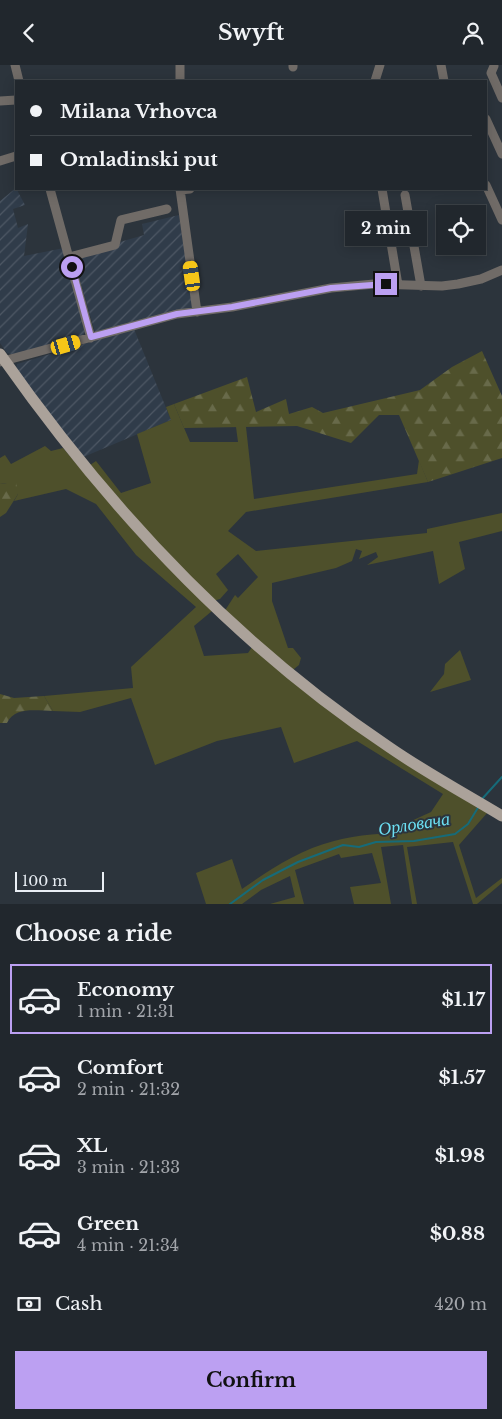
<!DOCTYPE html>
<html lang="en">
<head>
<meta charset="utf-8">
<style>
  :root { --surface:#21272d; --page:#2d3339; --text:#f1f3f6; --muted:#a2a5aa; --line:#3e4449; --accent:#bca0f2 }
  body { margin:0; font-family:"Libre Baskerville",serif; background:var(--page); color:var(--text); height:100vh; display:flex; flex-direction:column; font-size:19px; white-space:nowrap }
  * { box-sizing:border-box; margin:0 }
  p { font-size:16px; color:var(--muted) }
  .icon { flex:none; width:28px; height:28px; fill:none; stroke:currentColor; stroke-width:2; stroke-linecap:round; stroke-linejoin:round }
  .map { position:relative; height:839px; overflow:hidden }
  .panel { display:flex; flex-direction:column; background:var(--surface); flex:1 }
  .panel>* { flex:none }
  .hud { position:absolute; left:15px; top:15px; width:472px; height:110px; border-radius:0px; box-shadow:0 2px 12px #0003,0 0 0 1px var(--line); display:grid; align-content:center; height:110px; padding:0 15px; background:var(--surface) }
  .tools { position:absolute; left:436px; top:140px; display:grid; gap:10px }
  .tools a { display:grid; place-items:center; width:50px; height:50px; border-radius:0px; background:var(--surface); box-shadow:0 2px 12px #0003,0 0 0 1px var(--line); font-size:25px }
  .scale { position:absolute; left:15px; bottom:12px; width:89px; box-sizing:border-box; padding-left:5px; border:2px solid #e9eef4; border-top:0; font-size:14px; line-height:18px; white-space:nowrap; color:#e9eef4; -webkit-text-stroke:4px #2c343c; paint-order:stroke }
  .end { position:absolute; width:22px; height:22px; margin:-11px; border:6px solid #bca0f2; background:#111; box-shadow:0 0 0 2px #111 }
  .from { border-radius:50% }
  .bubble { position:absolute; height:35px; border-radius:0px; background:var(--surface); box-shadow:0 2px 12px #0003,0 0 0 1px var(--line); font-size:16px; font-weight:700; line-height:35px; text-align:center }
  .car { position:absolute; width:15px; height:30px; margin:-15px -8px; border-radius:6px; box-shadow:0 0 4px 1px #0007; background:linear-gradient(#f5c518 24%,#345 0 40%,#f5c518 0 76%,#345 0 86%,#f5c518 0) }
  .hud b { display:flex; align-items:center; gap:18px; height:48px; font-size:19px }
  .hud b+b { border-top:1px solid var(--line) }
  .hud i { width:12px; height:12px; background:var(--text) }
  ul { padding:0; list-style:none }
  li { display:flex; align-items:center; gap:15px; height:70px; margin:0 10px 8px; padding:0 5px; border:2px solid transparent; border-radius:0px }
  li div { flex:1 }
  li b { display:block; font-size:19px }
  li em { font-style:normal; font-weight:700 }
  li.selected { border-color:var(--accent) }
  li>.icon { width:45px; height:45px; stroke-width:1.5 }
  h2 { padding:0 15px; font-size:22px; line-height:60px }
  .pay { display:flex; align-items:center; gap:12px; height:55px; padding:0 15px; font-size:19px }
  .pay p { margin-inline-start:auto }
  .button { display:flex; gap:10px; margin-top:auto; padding:10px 15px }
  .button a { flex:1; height:58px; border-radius:0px; background:var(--accent); color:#111; font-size:20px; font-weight:700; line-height:58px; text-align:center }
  header { display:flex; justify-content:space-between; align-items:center; height:65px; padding:0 15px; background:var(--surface); font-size:22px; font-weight:700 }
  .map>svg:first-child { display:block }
  .industrial { fill:url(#industrial-furrows) }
  .grass { fill:#4e502b }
  .forest { fill:url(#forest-firs) }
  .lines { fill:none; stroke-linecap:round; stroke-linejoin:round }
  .stream { stroke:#166b79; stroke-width:2 }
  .minor { stroke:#706b67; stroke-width:9 }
  .major { stroke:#aba29a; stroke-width:11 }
  .route { stroke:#bca0f2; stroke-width:6 }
  .labels { text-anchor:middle; stroke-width:4; stroke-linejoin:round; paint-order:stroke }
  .water-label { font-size:18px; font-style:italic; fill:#6bdff3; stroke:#2c343c }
</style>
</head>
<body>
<header><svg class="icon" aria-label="back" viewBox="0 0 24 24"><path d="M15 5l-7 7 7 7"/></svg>Swyft<svg class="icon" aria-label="person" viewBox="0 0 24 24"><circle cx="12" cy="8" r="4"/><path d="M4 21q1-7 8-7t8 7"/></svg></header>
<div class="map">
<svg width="502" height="839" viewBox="0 0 502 839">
  <defs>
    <pattern id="industrial-furrows" width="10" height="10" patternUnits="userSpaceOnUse" patternTransform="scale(1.25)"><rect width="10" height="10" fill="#303c4a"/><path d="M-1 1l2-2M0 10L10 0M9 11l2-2" fill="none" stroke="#4e5865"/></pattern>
    <pattern id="forest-firs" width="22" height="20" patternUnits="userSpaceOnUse" patternTransform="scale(1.25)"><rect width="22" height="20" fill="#4e502b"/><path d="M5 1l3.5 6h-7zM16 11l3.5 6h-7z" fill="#686a4a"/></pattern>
  </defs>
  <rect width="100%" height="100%" fill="#2c343c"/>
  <path class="industrial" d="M 16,123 L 25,140 L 13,144 L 18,163 L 28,159 L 24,191 L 64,183 L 85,267 L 82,272 L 16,290 L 7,288 L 0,278 L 0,136 Z
    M 179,150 L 193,243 L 95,267 L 74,195 L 117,183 L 120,177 L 144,170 L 142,159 Z
    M 134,264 L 171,355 L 81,393 L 16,304 L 17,299 Z"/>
  <path class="grass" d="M 174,339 L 190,377 L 238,377 L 236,362 L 246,362 L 254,434 L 417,409 L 419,395 L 428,417 L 246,447 L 228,466 L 256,486 L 427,468 L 427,464 L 502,448 L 502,466 L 459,477 L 465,504 L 439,519 L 433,486 L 367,500 L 378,492 L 376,487 L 359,494 L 362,486 L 356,484 L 352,496 L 336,503 L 272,518 L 272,536 L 288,583 L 293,583 L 301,593 L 299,600 L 294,604 L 290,603 L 224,547 L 235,530 L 238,533 L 258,512 L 238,489 L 216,509 L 228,525 L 220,534 L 213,536 L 87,402 L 96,396 L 121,428 L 151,418 L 137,369 L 171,355 L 166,342 Z
    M 45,381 L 51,386 L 63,383 L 141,474 L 212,546 L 194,561 L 204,591 L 248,588 L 252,582 L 488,747 L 459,780 L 476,833 L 502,813 L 502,818 L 477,839 L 473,839 L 453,777 L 407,782 L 417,839 L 412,839 L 403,780 L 381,782 L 391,839 L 354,839 L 350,822 L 381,818 L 372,788 L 341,793 L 339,789 L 295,805 L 304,839 L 270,839 L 295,832 L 290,811 L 261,825 L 242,839 L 206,839 L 196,808 L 232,794 L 242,824 C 271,804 299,785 334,776 C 358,769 385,769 410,766 L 409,757 L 431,747 L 443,729 L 357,676 L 294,698 L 281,662 L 217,676 L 155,700 L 131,633 L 80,647 L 53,646 L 44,631 L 133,623 L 131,602 L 196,542 L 136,490 L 96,439 L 66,424 L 14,436 L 18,429 L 7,418 L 0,419 L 0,393 L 5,390 L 11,399 Z
    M 460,585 L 471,615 L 430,627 L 444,609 L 445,599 Z"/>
  <path class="forest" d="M 482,286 L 502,331 L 502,393 L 428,417 L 399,350 L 379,350 L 351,378 L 297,361 L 184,363 L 174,339 L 247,312 L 256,347 L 286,334 L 289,349 L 312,342 L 323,348 L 420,325 L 452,302 Z
    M 15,408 L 18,429 L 6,448 L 0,452 L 0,419 L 7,418 L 6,412 Z
    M 0,629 L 14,633 L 44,631 L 53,646 C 37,646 15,641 7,658 L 0,658 Z"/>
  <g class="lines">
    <path class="stream" d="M 482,734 L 502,712
      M 230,839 L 263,815 L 298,797 L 343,780 L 359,782 L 376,777 L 414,776 L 455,769 L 468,759 L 479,741"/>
    <path class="minor" d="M 15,0 L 19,16
      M 441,0 L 444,16
      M 494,1 L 491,8 L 502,33
      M 293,2 L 293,0
      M 180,16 L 180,0
      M 375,16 L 380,0
      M 0,36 L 16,35
      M 486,54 L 502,89
      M 0,96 L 16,91
      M 486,120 L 502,155
      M 50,124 L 91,273
      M 180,124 L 197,247
      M 382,124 L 398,220
      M 180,125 L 190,124
      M 405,130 L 421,221
      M 69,192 L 115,180 L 121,155 L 167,144
      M 0,297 L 177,249 L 232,242 L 331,223 L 374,219 L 442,221 L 458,219 L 481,214 L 502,205"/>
    <path class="major" d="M 0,289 C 107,442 233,578 389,682 C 425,707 464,728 502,751"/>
  </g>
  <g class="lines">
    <path class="route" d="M 72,202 L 91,272 L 177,249 L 232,242 L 331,223 L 386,219"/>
  </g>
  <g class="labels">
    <g class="water-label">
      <text transform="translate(414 759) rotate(-9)" y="6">Орловача</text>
    </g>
  </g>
</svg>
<div class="tools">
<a><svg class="icon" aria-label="locate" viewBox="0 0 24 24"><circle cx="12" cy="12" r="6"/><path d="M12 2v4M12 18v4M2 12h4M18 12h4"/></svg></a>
</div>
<div class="scale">100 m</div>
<i class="end from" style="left:72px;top:202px"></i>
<i class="end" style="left:386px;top:219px"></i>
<div class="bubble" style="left:345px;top:146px;width:82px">2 min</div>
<i class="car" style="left:192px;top:211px;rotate:352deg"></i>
<i class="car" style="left:66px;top:280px;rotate:74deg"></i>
<div class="hud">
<b><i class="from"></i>Milana Vrhovca</b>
<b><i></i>Omladinski put</b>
</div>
</div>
<section class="panel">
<h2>Choose a ride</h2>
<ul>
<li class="selected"><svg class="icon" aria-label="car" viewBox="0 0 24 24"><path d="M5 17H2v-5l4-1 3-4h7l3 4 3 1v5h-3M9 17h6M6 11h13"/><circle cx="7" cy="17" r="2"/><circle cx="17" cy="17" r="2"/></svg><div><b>Economy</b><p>1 min · 21:31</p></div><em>$1.17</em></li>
<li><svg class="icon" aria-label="car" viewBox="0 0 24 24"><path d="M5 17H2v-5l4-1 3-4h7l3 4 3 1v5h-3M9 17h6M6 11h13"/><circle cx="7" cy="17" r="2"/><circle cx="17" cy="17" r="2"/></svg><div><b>Comfort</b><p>2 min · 21:32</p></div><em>$1.57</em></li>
<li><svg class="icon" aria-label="car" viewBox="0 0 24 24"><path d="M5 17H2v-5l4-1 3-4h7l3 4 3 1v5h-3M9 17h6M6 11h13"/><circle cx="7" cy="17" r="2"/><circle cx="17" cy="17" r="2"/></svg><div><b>XL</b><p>3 min · 21:33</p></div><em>$1.98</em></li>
<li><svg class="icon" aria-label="car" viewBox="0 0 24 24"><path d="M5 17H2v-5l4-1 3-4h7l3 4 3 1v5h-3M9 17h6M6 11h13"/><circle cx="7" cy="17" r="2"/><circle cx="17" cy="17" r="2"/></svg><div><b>Green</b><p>4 min · 21:34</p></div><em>$0.88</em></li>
</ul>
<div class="pay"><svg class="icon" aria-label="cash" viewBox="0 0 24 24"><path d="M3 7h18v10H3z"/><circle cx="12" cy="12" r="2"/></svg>Cash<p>420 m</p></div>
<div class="button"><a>Confirm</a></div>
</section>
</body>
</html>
